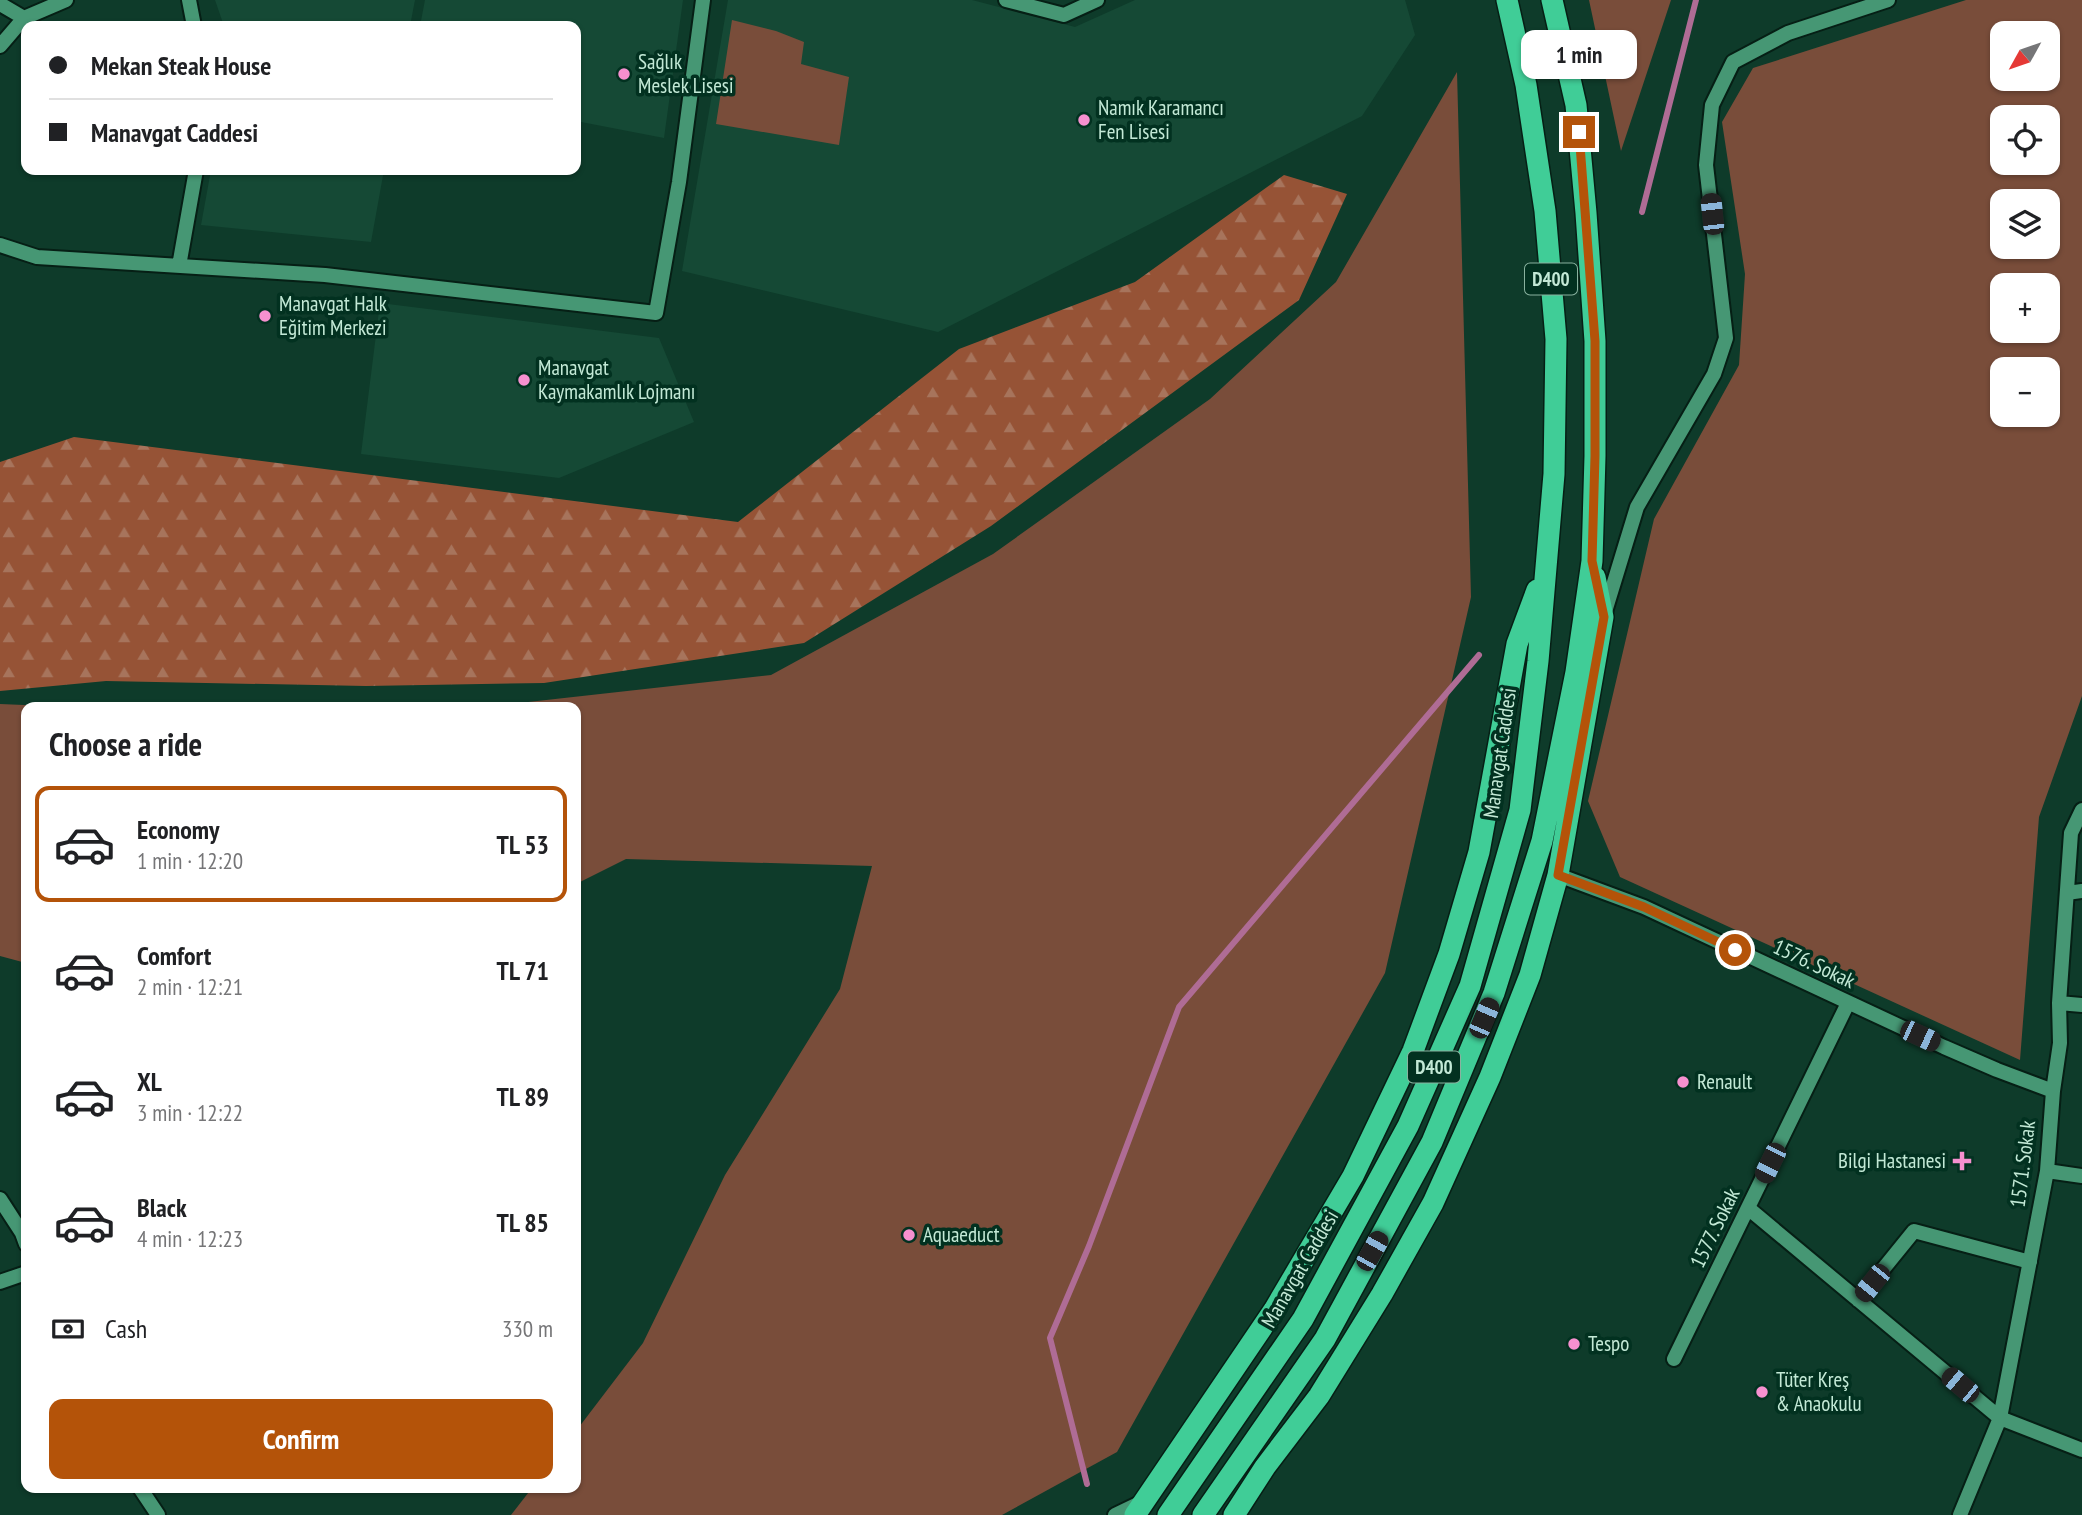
<!DOCTYPE html>
<html lang="en">
<head>
<meta charset="utf-8">
<style>
  :root { --surface:#fff; --page:#f2f2f2; --text:#202124; --muted:#757577; --line:#e0e0e0; --accent:#b45309 }
  body { margin:0; font-family:"PT Sans Narrow",sans-serif; background:var(--page); color:var(--text); height:100vh; display:flex; flex-direction:column; font-size:26px; white-space:nowrap }
  * { box-sizing:border-box; margin:0 }
  p { font-size:23px; color:var(--muted) }
  .icon { flex:none; width:38px; height:38px; fill:none; stroke:currentColor; stroke-width:2; stroke-linecap:round; stroke-linejoin:round }
  .map { position:relative; flex:1; overflow:hidden }
  .details { position:absolute; left:21px; top:702px; width:560px; height:791px; display:flex; flex-direction:column; background:var(--surface); border-radius:14px; box-shadow:0 2px 5px #0004 }
  .details>* { flex:none }
  .banner { position:absolute; left:21px; top:21px; width:560px; height:154px; border-radius:14px; box-shadow:0 2px 5px #0004; display:grid; align-content:center; height:154px; padding:0 28px; background:var(--surface) }
  .needle { width:46px; rotate:230deg }
  .controls { position:absolute; left:1990px; top:21px; display:grid; gap:14px }
  .controls a { display:grid; place-items:center; width:70px; height:70px; border-radius:14px; background:var(--surface); box-shadow:0 2px 5px #0004; font-size:35px }
  .end { position:absolute; width:32px; height:32px; margin:-16px; border:9px solid #b45309; background:#fff; box-shadow:0 0 0 4px #fff }
  .from { border-radius:50% }
  .bubble { position:absolute; height:49px; border-radius:14px; background:var(--surface); box-shadow:0 2px 5px #0004; font-size:23px; font-weight:700; line-height:49px; text-align:center }
  .car { position:absolute; width:21px; height:42px; margin:-21px -10px; border-radius:9px; box-shadow:0 0 5px 2px #0007; background:linear-gradient(#222 24%,#8ab4d8 0 40%,#222 0 76%,#8ab4d8 0 86%,#222 0) }
  .banner b { display:flex; align-items:center; gap:24px; height:66px; font-size:26px }
  .banner b+b { border-top:2px solid var(--line) }
  .banner i { width:18px; height:18px; background:var(--text) }
  ul { padding:0; list-style:none }
  li { display:flex; align-items:center; gap:21px; height:116px; margin:0 14px 10px; padding:0 14px; border:4px solid transparent; border-radius:14px }
  li div { flex:1 }
  li b { display:block; font-size:26px }
  li em { font-style:normal; font-weight:700 }
  li.active { border-color:var(--accent) }
  li>.icon { width:63px; height:63px; stroke-width:1.5 }
  h2 { padding:0 28px; font-size:32px; line-height:84px }
  .pay { display:flex; align-items:center; gap:18px; height:77px; padding:0 28px; font-size:26px }
  .pay p { margin-inline-start:auto }
  .button { display:flex; gap:14px; margin-top:auto; padding:14px 28px }
  .button a { flex:1; height:80px; border-radius:14px; background:var(--accent); color:#fff; font-size:28px; font-weight:700; line-height:80px; text-align:center }
  .map>svg:first-child { display:block }
  .built { fill:#154935 }
  .green { fill:#794d3a; fill-rule:evenodd }
  .forest { fill:url(#forest-firs) }
  .lines { fill:none; stroke-linecap:round; stroke-linejoin:round }
  .stream { stroke:#af6c95; stroke-width:6 }
  .street-casing { stroke:#061f15; stroke-width:18 }
  .highway-casing { stroke:#061f15; stroke-width:24 }
  .street { stroke:#469774; stroke-width:14 }
  .highway { stroke:#40cd97; stroke-width:21 }
  .route { stroke:#b45309; stroke-width:9 }
  .poi-dot { fill:#f690cf; stroke:#023120; stroke-width:2.5 }
  .labels { text-anchor:middle; stroke-width:7; stroke-linejoin:round; paint-order:stroke }
  .shield { fill:#023120; stroke:#89b29f; stroke-width:2 }
  .shield-label { font-size:19px; font-weight:bold; fill:#c3e9d6 }
  .poi-label { font-size:21px; fill:#c3e9d6; stroke:#023120; text-anchor:start }
  .street-label { font-size:21px; fill:#c3e9d6; stroke:#023120 }
</style>
</head>
<body>
<div class="map">
<svg width="2082" height="1515" viewBox="0 0 2082 1515">
  <defs>
    <pattern id="forest-firs" width="22" height="20" patternUnits="userSpaceOnUse" patternTransform="scale(1.75)"><rect width="22" height="20" fill="#965336"/><path d="M5 1l3.5 6h-7zM16 11l3.5 6h-7z" fill="#a7745c"/></pattern>
  </defs>
  <rect width="100%" height="100%" fill="#0e3b2a"/>
  <path class="built" d="M 215,0 L 415,0 L 410,26 L 224,26 Z
    M 425,0 L 683,0 L 664,138 L 576,121 L 576,26 L 420,26 Z
    M 728,0 L 972,0 L 1075,27 L 1135,0 L 1405,0 L 1415,35 L 1362,116 L 938,332 L 682,271 Z
    M 211,170 L 384,170 L 371,242 L 201,225 Z
    M 380,303 L 659,338 L 694,422 L 559,478 L 361,454 Z"/>
  <path class="green" d="M 1589,0 L 1671,0 L 1621,151 Z
    M 1966,0 L 2082,0 L 2082,696 L 2039,817 L 2020,1060 L 1620,877 L 1588,801 L 1654,519 L 1739,365 L 1745,274 L 1722,122 L 1753,68 ZM 2048,33 L 2048,79 L 2002,79 L 2002,33 ZM 2048,117 L 2048,163 L 2002,163 L 2002,117 ZM 2048,201 L 2048,247 L 2002,247 L 2002,201 ZM 2048,285 L 2048,331 L 2002,331 L 2002,285 ZM 2048,369 L 2048,415 L 2002,415 L 2002,369 Z
    M 732,20 L 776,31 L 804,42 L 801,64 L 849,77 L 839,145 L 716,124 Z
    M 1457,72 L 1471,597 L 1385,973 L 1117,1452 L 1002,1515 L 511,1515 L 532,1488 L 576,1488 L 576,1431 L 643,1343 L 725,1175 L 840,989 L 872,866 L 626,859 L 576,884 L 576,707 L 483,707 L 771,675 L 993,554 L 1210,399 L 1336,282 Z
    M 0,704 L 72,707 L 26,707 L 26,963 L 0,956 Z"/>
  <path class="forest" d="M 1284,175 L 1347,194 L 1299,300 L 991,526 L 804,643 L 544,683 L 366,686 L 106,681 L 0,691 L 0,462 L 74,437 L 738,522 L 959,349 L 1135,282 Z"/>
  <g class="lines">
    <path class="stream" d="M 1642,212 L 1696,0
      M 1087,1484 L 1050,1338 L 1089,1246 L 1179,1007 L 1479,655"/>
    <defs>
      <path id="street" d="M 189,0 L 194,26
        M 1006,0 L 1064,15 L 1097,0
        M 0,4 L 24,18
        M 0,46 L 24,18 L 66,0
        M 0,245 L 37,257 L 325,275 L 656,313 L 679,182 L 703,0
        M 179,266 L 196,170
        M 1604,615 L 1637,507 L 1714,374 L 1726,338 L 1706,165 L 1712,105 L 1733,62 L 1788,33 L 1888,0
        M 1558,875 L 1644,907 L 1944,1047 L 1997,1070 L 2053,1091
        M 2067,893 L 2082,891
        M 2059,1003 L 2082,1005
        M 2047,1171 L 2082,1176
        M 0,1199 L 22,1233 L 26,1244
        M 1748,1208 L 2000,1418 L 2082,1450
        M 0,1282 L 26,1273
        M 1858,1300 L 1914,1231 L 2030,1262
        M 1674,1359 L 1848,1003
        M 140,1488 L 158,1515
        M 1115,1515 L 1142,1502
        M 1960,1515 L 2000,1418 L 2047,1171 L 2053,1091 L 2060,1043 L 2059,1003 L 2071,833 L 2082,810"/>
      <path id="highway" d="M 1135,1515 L 1274,1310 L 1353,1176 L 1413,1051 L 1449,954 L 1479,852 L 1517,644 L 1537,590
        M 1168,1515 L 1303,1319 L 1408,1126 L 1470,986 L 1520,810 L 1538,661 L 1554,474 L 1556,339 L 1545,211 L 1526,85 L 1507,0
        M 1203,1515 L 1325,1339 L 1432,1142 L 1494,993 L 1542,841 L 1576,672 L 1592,561 L 1595,456 L 1595,341 L 1586,213 L 1576,105 L 1552,0
        M 1234,1515 L 1265,1467 L 1319,1396 L 1382,1294 L 1433,1203 L 1490,1077 L 1530,975 L 1558,875 L 1603,617 L 1595,577"/>
    </defs>
    <use href="#street" class="street-casing"/>
    <use href="#highway" class="highway-casing"/>
    <use href="#street" class="street"/>
    <use href="#highway" class="highway"/>
  </g>
  <g class="lines">
    <path class="route" d="M 1579,132 L 1595,341 L 1595,456 L 1592,561 L 1604,617 L 1558,875 L 1644,907 L 1735,950"/>
  </g>
  <g class="poi-dot">
    <circle cx="624" cy="74" r="7"/>
    <circle cx="1084" cy="120" r="7"/>
    <circle cx="265" cy="316" r="7"/>
    <circle cx="524" cy="380" r="7"/>
    <circle cx="1683" cy="1082" r="7"/>
    <path d="M1958.5 1150.5h7v7h7v7h-7v7h-7v-7h-7v-7h7z"/>
    <circle cx="909" cy="1235" r="7"/>
    <circle cx="1574" cy="1344" r="7"/>
    <circle cx="1762" cy="1392" r="7"/>
  </g>
  <g class="labels">
    <g class="shield">
      <rect x="1525" y="263.5" width="52" height="31" rx="5"/>
      <rect x="1408" y="1051.5" width="52" height="31" rx="5"/>
    </g>
    <g class="shield-label">
      <text x="1551" y="286">D400</text>
      <text x="1434" y="1074">D400</text>
    </g>
    <g class="poi-label">
      <text x="638" y="69">Sağlık<tspan x="638" dy="24">Meslek Lisesi</tspan></text>
      <text x="1098" y="115">Namık Karamancı<tspan x="1098" dy="24">Fen Lisesi</tspan></text>
      <text x="279" y="311">Manavgat Halk<tspan x="279" dy="24">Eğitim Merkezi</tspan></text>
      <text x="538" y="375">Manavgat<tspan x="538" dy="24">Kaymakamlık Lojmanı</tspan></text>
      <text x="1697" y="1089">Renault</text>
      <text x="1946" y="1168" text-anchor="end">Bilgi Hastanesi</text>
      <text x="923" y="1242">Aquaeduct</text>
      <text x="1588" y="1351">Tespo</text>
      <text x="1776" y="1387">Tüter Kreş<tspan x="1776" dy="24">&amp; Anaokulu</tspan></text>
    </g>
    <g class="street-label">
      <text transform="translate(1500 753) rotate(-82)" y="7">Manavgat Caddesi</text>
      <text transform="translate(1814 964) rotate(25)" y="7">1576. Sokak</text>
      <text transform="translate(2023 1164) rotate(-83)" y="7">1571. Sokak</text>
      <text transform="translate(1715 1228) rotate(-64)" y="7">1577. Sokak</text>
      <text transform="translate(1300 1269) rotate(-60)" y="7">Manavgat Caddesi</text>
    </g>
  </g>
</svg>
<div class="controls">
<a><svg class="needle" viewBox="-14 -14 28 28"><path d="M0-13l5 13h-10z" fill="#e53935"/><path d="M0 13l5-13h-10z" fill="#757577"/></svg></a>
<a><svg class="icon" aria-label="locate" viewBox="0 0 24 24"><circle cx="12" cy="12" r="6"/><path d="M12 2v4M12 18v4M2 12h4M18 12h4"/></svg></a>
<a><svg class="icon" aria-label="layers" viewBox="0 0 24 24"><path d="M12 4l9 5-9 5-9-5zM3 14l9 5 9-5"/></svg></a>
<a>+</a>
<a>−</a>
</div>
<i class="end from" style="left:1735px;top:950px"></i>
<i class="end" style="left:1579px;top:132px"></i>
<div class="bubble" style="left:1521px;top:30px;width:116px">1 min</div>
<i class="car" style="left:1712px;top:214px;rotate:354deg"></i>
<i class="car" style="left:1484px;top:1018px;rotate:23deg"></i>
<i class="car" style="left:1920px;top:1036px;rotate:115deg"></i>
<i class="car" style="left:1770px;top:1163px;rotate:206deg"></i>
<i class="car" style="left:1372px;top:1251px;rotate:29deg"></i>
<i class="car" style="left:1872px;top:1283px;rotate:219deg"></i>
<i class="car" style="left:1960px;top:1385px;rotate:310deg"></i>
<div class="banner">
<b><i class="from"></i>Mekan Steak House</b>
<b><i></i>Manavgat Caddesi</b>
</div>
<section class="details">
<h2>Choose a ride</h2>
<ul>
<li class="active"><svg class="icon" aria-label="car" viewBox="0 0 24 24"><path d="M5 17H2v-5l4-1 3-4h7l3 4 3 1v5h-3M9 17h6M6 11h13"/><circle cx="7" cy="17" r="2"/><circle cx="17" cy="17" r="2"/></svg><div><b>Economy</b><p>1 min · 12:20</p></div><em>TL 53</em></li>
<li><svg class="icon" aria-label="car" viewBox="0 0 24 24"><path d="M5 17H2v-5l4-1 3-4h7l3 4 3 1v5h-3M9 17h6M6 11h13"/><circle cx="7" cy="17" r="2"/><circle cx="17" cy="17" r="2"/></svg><div><b>Comfort</b><p>2 min · 12:21</p></div><em>TL 71</em></li>
<li><svg class="icon" aria-label="car" viewBox="0 0 24 24"><path d="M5 17H2v-5l4-1 3-4h7l3 4 3 1v5h-3M9 17h6M6 11h13"/><circle cx="7" cy="17" r="2"/><circle cx="17" cy="17" r="2"/></svg><div><b>XL</b><p>3 min · 12:22</p></div><em>TL 89</em></li>
<li><svg class="icon" aria-label="car" viewBox="0 0 24 24"><path d="M5 17H2v-5l4-1 3-4h7l3 4 3 1v5h-3M9 17h6M6 11h13"/><circle cx="7" cy="17" r="2"/><circle cx="17" cy="17" r="2"/></svg><div><b>Black</b><p>4 min · 12:23</p></div><em>TL 85</em></li>
</ul>
<div class="pay"><svg class="icon" aria-label="cash" viewBox="0 0 24 24"><path d="M3 7h18v10H3z"/><circle cx="12" cy="12" r="2"/></svg>Cash<p>330 m</p></div>
<div class="button"><a>Confirm</a></div>
</section>
</div>
</body>
</html>
